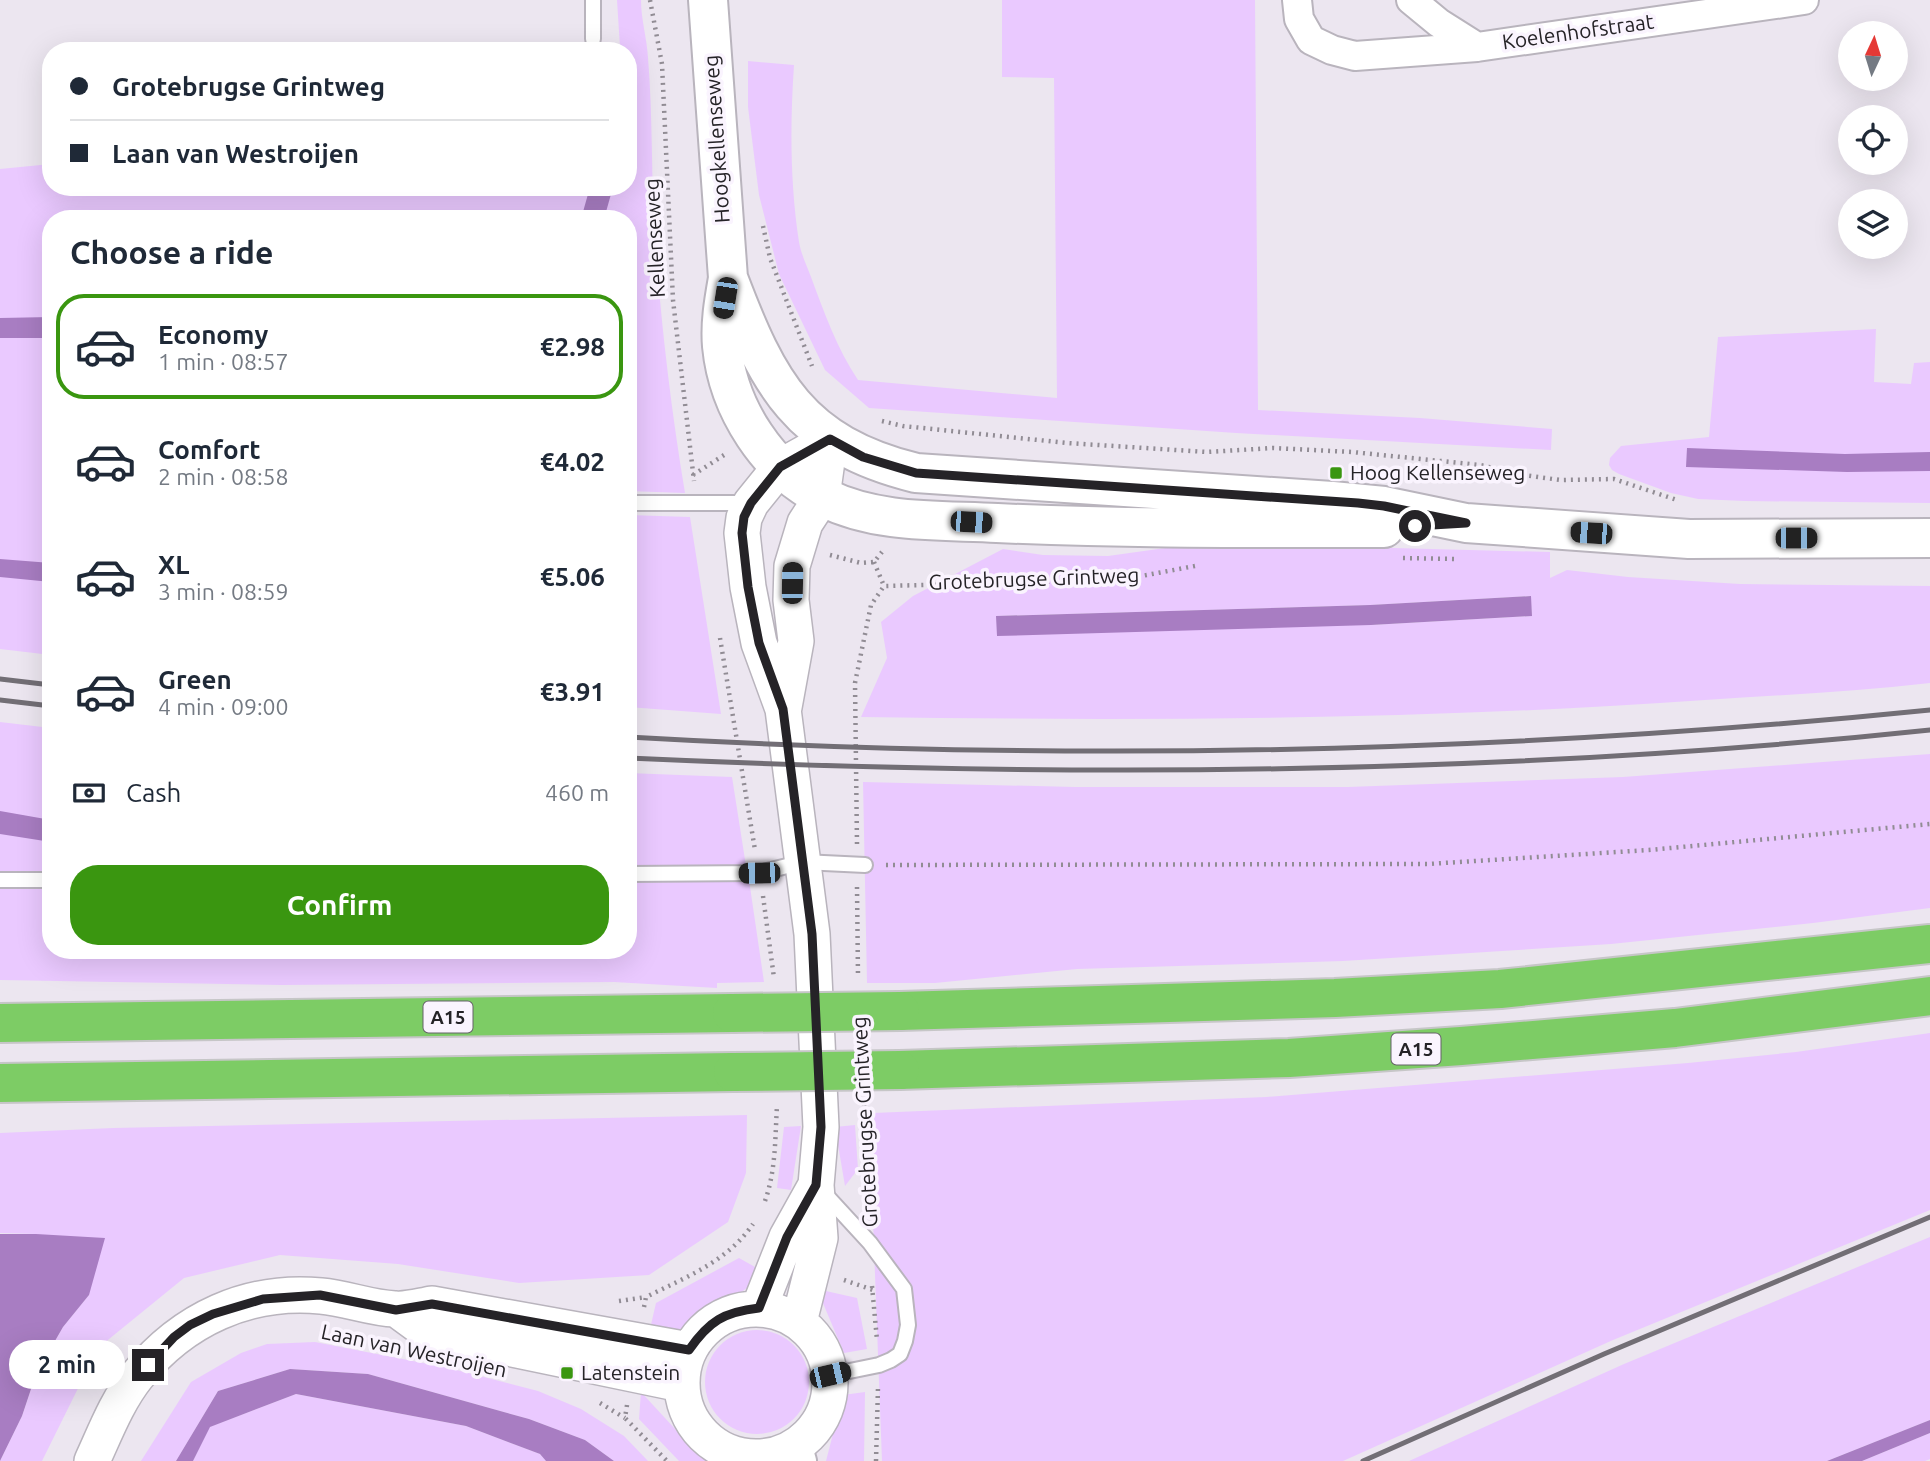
<!DOCTYPE html>
<html lang="en">
<head>
<meta charset="utf-8">
<style>
  :root { --surface:#fff; --page:#f2f2f3; --text:#1f2937; --muted:#747a83; --line:#e0e1e3; --accent:#3a9610 }
  body { margin:0; font-family:Ubuntu,sans-serif; background:var(--page); color:var(--text); height:100vh; display:flex; flex-direction:column; font-size:26px; white-space:nowrap }
  * { box-sizing:border-box; margin:0 }
  p { font-size:23px; color:var(--muted) }
  .icon { flex:none; width:38px; height:38px; fill:none; stroke:currentColor; stroke-width:2; stroke-linecap:round; stroke-linejoin:round }
  .map { position:relative; flex:1; overflow:hidden }
  .sheet { position:absolute; left:42px; top:210px; width:595px; height:749px; display:flex; flex-direction:column; background:var(--surface); border-radius:28px; box-shadow:0 7px 28px #0002 }
  .sheet>* { flex:none }
  .hud { position:absolute; left:42px; top:42px; width:595px; height:154px; border-radius:28px; box-shadow:0 7px 28px #0002; display:grid; align-content:center; height:154px; padding:0 28px; background:var(--surface) }
  .needle { width:46px; rotate:4deg }
  .tools { position:absolute; left:1838px; top:21px; display:grid; gap:14px }
  .tools a { display:grid; place-items:center; width:70px; height:70px; border-radius:50%; background:var(--surface); box-shadow:0 7px 28px #0002; font-size:35px }
  .end { position:absolute; width:32px; height:32px; margin:-16px; border:9px solid #252327; background:#fff; box-shadow:0 0 0 4px #fff }
  .from { border-radius:50% }
  .bubble { position:absolute; height:49px; border-radius:24px; background:var(--surface); box-shadow:0 7px 28px #0002; font-size:23px; font-weight:700; line-height:49px; text-align:center }
  .car { position:absolute; width:21px; height:42px; margin:-21px -10px; border-radius:9px; box-shadow:0 0 5px 2px #0007; background:linear-gradient(#222 24%,#8ab4d8 0 40%,#222 0 76%,#8ab4d8 0 86%,#222 0) }
  .hud b { display:flex; align-items:center; gap:24px; height:66px; font-size:26px }
  .hud b+b { border-top:2px solid var(--line) }
  .hud i { width:18px; height:18px; background:var(--text) }
  ul { padding:0; list-style:none }
  li { display:flex; align-items:center; gap:21px; height:105px; margin:0 14px 10px; padding:0 14px; border:4px solid transparent; border-radius:28px }
  li div { flex:1 }
  li b { display:block; font-size:26px }
  li em { font-style:normal; font-weight:700 }
  li.current { border-color:var(--accent) }
  li>.icon { width:63px; height:63px; stroke-width:1.5 }
  h2 { padding:0 28px; font-size:32px; line-height:84px }
  .pay { display:flex; align-items:center; gap:18px; height:77px; padding:0 28px; font-size:26px }
  .pay p { margin-inline-start:auto }
  .primary-button { display:flex; gap:14px; margin-top:auto; padding:14px 28px }
  .primary-button a { flex:1; height:80px; border-radius:28px; background:var(--accent); color:#fff; font-size:28px; font-weight:700; line-height:80px; text-align:center }
  .map>svg:first-child { display:block }
  .green { fill:#eac9ff; fill-rule:evenodd }
  .water { fill:#a87dc2 }
  .lines { fill:none; stroke-linecap:round; stroke-linejoin:round }
  .service-casing { stroke:#b9b4bd; stroke-width:18 }
  .minor-casing { stroke:#b9b4bd; stroke-width:32 }
  .tertiary-casing { stroke:#b9b4bd; stroke-width:38 }
  .secondary-casing { stroke:#b9b4bd; stroke-width:42 }
  .motorway-casing { stroke:#c6c6c7; stroke-width:42 }
  .path { stroke:#918c94; stroke-width:4.5; stroke-dasharray:2 5; stroke-linecap:butt }
  .service { stroke:#fff; stroke-width:14 }
  .minor { stroke:#fff; stroke-width:28 }
  .tertiary { stroke:#fff; stroke-width:35 }
  .secondary { stroke:#fff; stroke-width:38 }
  .motorway { stroke:#7dcc65; stroke-width:38 }
  .rail { stroke:#726e75; stroke-width:5 }
  .motorway-bridge-casing { stroke:#c6c6c7; stroke-width:42; stroke-linecap:butt }
  .motorway-bridge { stroke:#7dcc65; stroke-width:38 }
  .route { stroke:#252327; stroke-width:9 }
  .poi-dot { fill:#3a9610; stroke:#faf4fe; stroke-width:2.5 }
  .labels { text-anchor:middle; stroke-width:7; stroke-linejoin:round; paint-order:stroke }
  .shield { fill:#faf4fe; stroke:#656268; stroke-width:2 }
  .shield-label { font-size:19px; font-weight:bold; fill:#252327 }
  .street-label { font-size:21px; fill:#252327; stroke:#faf4fe }
  .poi-label { font-size:21px; fill:#252327; stroke:#faf4fe; text-anchor:start }
</style>
</head>
<body>
<div class="map">
<svg width="1930" height="1461" viewBox="0 0 1930 1461">
  <rect width="100%" height="100%" fill="#ece6f0"/>
  <path class="green" d="M 617,0 L 641,0 C 641,20 647,38 648,58 C 653,118 651,179 655,239 C 661,324 671,409 685,493 L 628,491 L 628,219 L 51,219 L 51,655 L 0,649 L 0,169 L 51,164 L 51,187 L 628,187 L 628,51 L 617,51 L 620,47 Z
    M 1002,0 L 1255,0 L 1258,410 L 1420,418 L 1552,429 L 1551,450 L 1236,433 L 869,408 L 825,370 L 779,274 L 759,195 L 748,107 L 748,61 L 794,65 C 790,124 790,183 799,242 C 801,254 807,266 811,277 C 824,312 837,349 858,380 L 1057,398 L 1054,78 L 1002,77 Z
    M 1876,329 L 1874,382 L 1911,384 L 1914,363 L 1930,362 L 1930,503 L 1745,501 L 1698,499 L 1671,493 L 1619,474 L 1612,470 L 1609,465 L 1610,458 L 1621,446 L 1709,437 L 1718,337 Z
    M 628,515 L 690,517 L 721,714 L 628,707 Z
    M 1201,543 L 1550,552 L 1550,578 L 1567,570 L 1628,577 L 1740,584 L 1930,586 L 1930,683 C 1855,692 1780,695 1705,700 C 1424,720 1142,721 861,717 L 887,658 L 881,622 L 913,596 L 1003,549 L 1043,555 L 1108,556 ZM 1530,596 L 1532,616 L 1371,625 L 996,616 L 1370,605 Z
    M 0,722 L 51,728 L 51,874 L 0,874 Z
    M 1930,754 L 1930,908 L 1813,923 L 1611,944 L 1343,961 L 1077,969 L 935,983 L 867,983 L 863,782 L 1075,787 L 1348,787 L 1623,777 Z
    M 628,773 L 732,777 L 746,866 L 628,868 Z
    M 749,880 L 764,982 L 717,983 L 717,988 L 614,982 L 281,985 L 0,980 L 0,884 L 51,885 L 51,950 L 628,950 L 628,881 Z
    M 1930,1033 L 1930,1210 L 1613,1340 L 1343,1461 L 882,1461 L 870,1141 L 873,1113 L 1266,1097 L 1688,1063 L 1796,1052 Z
    M 747,1115 L 746,1173 L 728,1222 L 649,1275 L 519,1283 L 398,1264 L 280,1255 L 184,1278 L 98,1348 L 42,1461 L 0,1461 L 22,1416 L 36,1374 L 63,1327 L 89,1295 L 36,1234 L 0,1233 L 0,1133 L 113,1128 Z
    M 855,1125 L 858,1169 L 845,1186 L 835,1127 Z
    M 801,1126 L 791,1190 L 777,1188 L 784,1127 Z
    M 1930,1237 L 1930,1420 L 1827,1461 L 1409,1461 L 1624,1364 Z
    M 739,1258 L 766,1273 L 734,1298 L 680,1329 L 650,1329 L 656,1303 Z
    M 817,1289 L 857,1298 L 867,1349 L 844,1353 Z
    M705 1382a52 52 0 1 1 104 0a52 52 0 1 1-104 0Z
    M 315,1342 L 449,1368 L 538,1391 L 581,1409 L 624,1436 L 648,1461 L 614,1461 L 585,1440 L 529,1419 L 368,1374 L 290,1369 L 218,1391 L 176,1461 L 141,1461 L 191,1382 L 241,1353 L 267,1344 Z
    M 641,1392 L 700,1456 L 714,1461 L 679,1461 L 639,1419 Z
    M 865,1392 L 864,1461 L 826,1461 L 843,1395 Z
    M 296,1394 L 466,1426 L 540,1454 L 546,1461 L 193,1461 L 209,1427 Z
    M 1930,1433 L 1930,1459 L 1925,1461 L 1862,1461 Z"/>
  <path class="water" d="M 590,187 L 613,187 L 604,219 L 581,219 Z
    M 51,317 L 51,338 L 0,338 L 0,318 Z
    M 1687,448 L 1845,454 L 1930,452 L 1930,471 L 1847,472 L 1686,467 Z
    M 0,559 L 51,563 L 51,582 L 0,577 Z
    M 1531,596 L 1532,616 L 1371,625 L 997,636 L 996,616 L 1370,605 Z
    M 0,811 L 51,820 L 51,842 L 0,834 Z
    M 0,1234 L 36,1234 L 105,1238 L 89,1295 L 63,1327 L 36,1374 L 22,1416 L 0,1461 Z
    M 290,1369 L 368,1374 L 529,1419 L 585,1440 L 614,1461 L 546,1461 L 540,1454 L 466,1426 L 296,1394 L 210,1427 L 193,1461 L 176,1461 L 218,1391 Z
    M 1930,1420 L 1930,1433 L 1862,1461 L 1827,1461 Z"/>
  <g class="lines">
    <defs>
      <path id="service" d="M 593,39 L 593,0
        M 628,503 L 750,503
        M 628,874 L 759,873 L 803,862 L 865,865
        M 0,880 L 51,880
        M 824,1193 L 870,1243 L 904,1289 L 908,1325 L 905,1341 L 900,1354 L 891,1360 L 879,1365 L 830,1375"/>
      <path id="minor" d="M 1297,0 L 1299,19 L 1311,40 L 1332,50 L 1355,56 L 1477,47 L 1804,0
        M 1411,0 L 1439,23 L 1477,47
        M 797,1445 L 802,1461
        M 766,1457 L 767,1461"/>
      <path id="tertiary" d="M 784,707 L 796,641 L 791,600 L 792,566 L 805,523 L 822,497 L 830,439
        M 759,1308 L 787,1237 L 816,1185
        M682 1383a74 74 0 1 1 148 0a74 74 0 1 1-148 0Z
        M 396,1309 L 426,1331 L 681,1384
        M 799,1322 L 820,1238 L 816,1185 L 821,1127 L 812,934 L 783,709 L 759,643 L 748,587 L 742,533 L 744,518 L 751,503 L 780,467 L 830,439
        M 92,1461 C 105,1433 117,1401 137,1376 C 183,1319 248,1289 321,1296 C 346,1298 370,1308 395,1309 C 407,1310 420,1306 432,1304 L 689,1350"/>
      <path id="secondary" d="M 708,0 L 728,278 C 724,301 720,323 722,346 C 728,408 768,471 825,498 C 878,524 939,520 997,523 C 1126,529 1255,528 1384,528
        M 728,278 C 768,384 799,444 916,473 L 1332,501 L 1384,506 L 1466,523 L 1689,539 L 1930,538"/>
      <path id="motorway" d="M 900,1011 L 1335,998 L 1500,989 L 1930,944
        M 0,1023 L 732,1013
        M 900,1070 L 1289,1058 L 1461,1046 L 1675,1028 L 1930,996
        M 0,1083 L 733,1072"/>
    </defs>
    <use href="#service" class="service-casing"/>
    <use href="#minor" class="minor-casing"/>
    <use href="#tertiary" class="tertiary-casing"/>
    <use href="#secondary" class="secondary-casing"/>
    <use href="#motorway" class="motorway-casing"/>
    <path class="path" d="M 650,0 L 662,64 L 673,300 L 694,481
      M 763,226 L 770,258 L 812,366
      M 882,421 L 903,426 L 1067,443 L 1207,452 L 1273,448 L 1352,452 L 1480,465 L 1524,475 L 1560,480 L 1614,479 L 1677,500
      M 693,475 L 724,455
      M 830,555 L 861,563 L 874,562 L 882,552
      M 1403,558 L 1454,559
      M 874,562 L 884,586
      M 720,638 L 755,850
      M 857,844 L 855,683 L 871,605 L 884,586 L 1120,580 L 1195,566
      M 886,865 L 1428,864 L 1649,850 L 1930,824
      M 857,887 L 858,977
      M 763,896 L 774,978
      M 864,1104 L 869,1207
      M 765,1201 C 776,1170 775,1138 777,1106
      M 844,1280 L 873,1290
      M 872,1286 L 877,1340
      M 619,1301 L 646,1297
      M 644,1307 L 646,1297 C 686,1277 727,1262 753,1224
      M 600,1403 L 625,1418
      M 627,1405 L 625,1418 L 667,1461
      M 876,1461 L 878,1387"/>
    <use href="#service" class="service"/>
    <use href="#minor" class="minor"/>
    <use href="#tertiary" class="tertiary"/>
    <use href="#secondary" class="secondary"/>
    <use href="#motorway" class="motorway"/>
    <path class="rail" d="M 0,679 L 51,685
      M 0,700 L 51,706
      M 628,737 C 1061,762 1498,754 1930,710
      M 628,758 C 1062,778 1497,776 1930,730
      M 1363,1461 L 1604,1354 L 1930,1217"/>
    <defs>
      <path id="motorway-bridge" d="M 732,1013 L 900,1011
        M 733,1072 L 900,1070"/>
    </defs>
    <use href="#motorway-bridge" class="motorway-bridge-casing"/>
    <use href="#motorway-bridge" class="motorway-bridge"/>
  </g>
  <g class="lines">
    <path class="route" d="M 148,1365 L 174,1337 L 190,1325 L 213,1314 L 263,1299 L 320,1295 L 396,1310 L 432,1304 L 689,1350 C 709,1321 724,1312 759,1308 L 787,1237 L 816,1185 L 821,1127 L 812,934 L 783,709 L 759,643 L 748,587 L 742,533 L 744,517 L 751,503 L 780,467 L 830,439 L 863,457 L 916,473 L 1358,503 L 1384,506 L 1466,523 L 1415,526"/>
  </g>
  <g class="poi-dot">
    <rect x="1329" y="466" width="14" height="14" rx="3.5"/>
    <rect x="560" y="1366" width="14" height="14" rx="3.5"/>
  </g>
  <g class="labels">
    <g class="shield">
      <rect x="423.5" y="1001.5" width="49" height="31" rx="5"/>
      <rect x="1391.5" y="1033.5" width="49" height="31" rx="5"/>
    </g>
    <g class="shield-label">
      <text x="448" y="1024">A15</text>
      <text x="1416" y="1056">A15</text>
    </g>
    <g class="street-label">
      <text transform="translate(1578 32) rotate(-8)" y="7">Koelenhofstraat</text>
      <text transform="translate(717 139) rotate(-94)" y="7">Hoogkellenseweg</text>
      <text transform="translate(655 238) rotate(-93)" y="7">Kellenseweg</text>
      <text transform="translate(1034 579) rotate(-2)" y="7">Grotebrugse Grintweg</text>
      <text transform="translate(865 1122) rotate(-93)" y="7">Grotebrugse Grintweg</text>
      <text transform="translate(414 1351) rotate(12)" y="7">Laan van Westroijen</text>
    </g>
    <g class="poi-label">
      <text x="1350" y="480">Hoog Kellenseweg</text>
      <text x="581" y="1380">Latenstein</text>
    </g>
  </g>
</svg>
<div class="tools">
<a><svg class="needle" viewBox="-14 -14 28 28"><path d="M0-13l5 13h-10z" fill="#e53935"/><path d="M0 13l5-13h-10z" fill="#747a83"/></svg></a>
<a><svg class="icon" aria-label="locate" viewBox="0 0 24 24"><circle cx="12" cy="12" r="6"/><path d="M12 2v4M12 18v4M2 12h4M18 12h4"/></svg></a>
<a><svg class="icon" aria-label="layers" viewBox="0 0 24 24"><path d="M12 4l9 5-9 5-9-5zM3 14l9 5 9-5"/></svg></a>
</div>
<i class="end from" style="left:1415px;top:526px"></i>
<i class="end" style="left:148px;top:1365px"></i>
<div class="bubble" style="left:9px;top:1340px;width:116px">2 min</div>
<i class="car" style="left:725px;top:298px;rotate:189deg"></i>
<i class="car" style="left:971px;top:522px;rotate:93deg"></i>
<i class="car" style="left:1591px;top:533px;rotate:274deg"></i>
<i class="car" style="left:1796px;top:538px;rotate:90deg"></i>
<i class="car" style="left:792px;top:583px;rotate:1deg"></i>
<i class="car" style="left:759px;top:873px;rotate:269deg"></i>
<i class="car" style="left:830px;top:1375px;rotate:77deg"></i>
<div class="hud">
<b><i class="from"></i>Grotebrugse Grintweg</b>
<b><i></i>Laan van Westroijen</b>
</div>
<section class="sheet">
<h2>Choose a ride</h2>
<ul>
<li class="current"><svg class="icon" aria-label="car" viewBox="0 0 24 24"><path d="M5 17H2v-5l4-1 3-4h7l3 4 3 1v5h-3M9 17h6M6 11h13"/><circle cx="7" cy="17" r="2"/><circle cx="17" cy="17" r="2"/></svg><div><b>Economy</b><p>1 min · 08:57</p></div><em>€2.98</em></li>
<li><svg class="icon" aria-label="car" viewBox="0 0 24 24"><path d="M5 17H2v-5l4-1 3-4h7l3 4 3 1v5h-3M9 17h6M6 11h13"/><circle cx="7" cy="17" r="2"/><circle cx="17" cy="17" r="2"/></svg><div><b>Comfort</b><p>2 min · 08:58</p></div><em>€4.02</em></li>
<li><svg class="icon" aria-label="car" viewBox="0 0 24 24"><path d="M5 17H2v-5l4-1 3-4h7l3 4 3 1v5h-3M9 17h6M6 11h13"/><circle cx="7" cy="17" r="2"/><circle cx="17" cy="17" r="2"/></svg><div><b>XL</b><p>3 min · 08:59</p></div><em>€5.06</em></li>
<li><svg class="icon" aria-label="car" viewBox="0 0 24 24"><path d="M5 17H2v-5l4-1 3-4h7l3 4 3 1v5h-3M9 17h6M6 11h13"/><circle cx="7" cy="17" r="2"/><circle cx="17" cy="17" r="2"/></svg><div><b>Green</b><p>4 min · 09:00</p></div><em>€3.91</em></li>
</ul>
<div class="pay"><svg class="icon" aria-label="cash" viewBox="0 0 24 24"><path d="M3 7h18v10H3z"/><circle cx="12" cy="12" r="2"/></svg>Cash<p>460 m</p></div>
<div class="primary-button"><a>Confirm</a></div>
</section>
</div>
</body>
</html>
